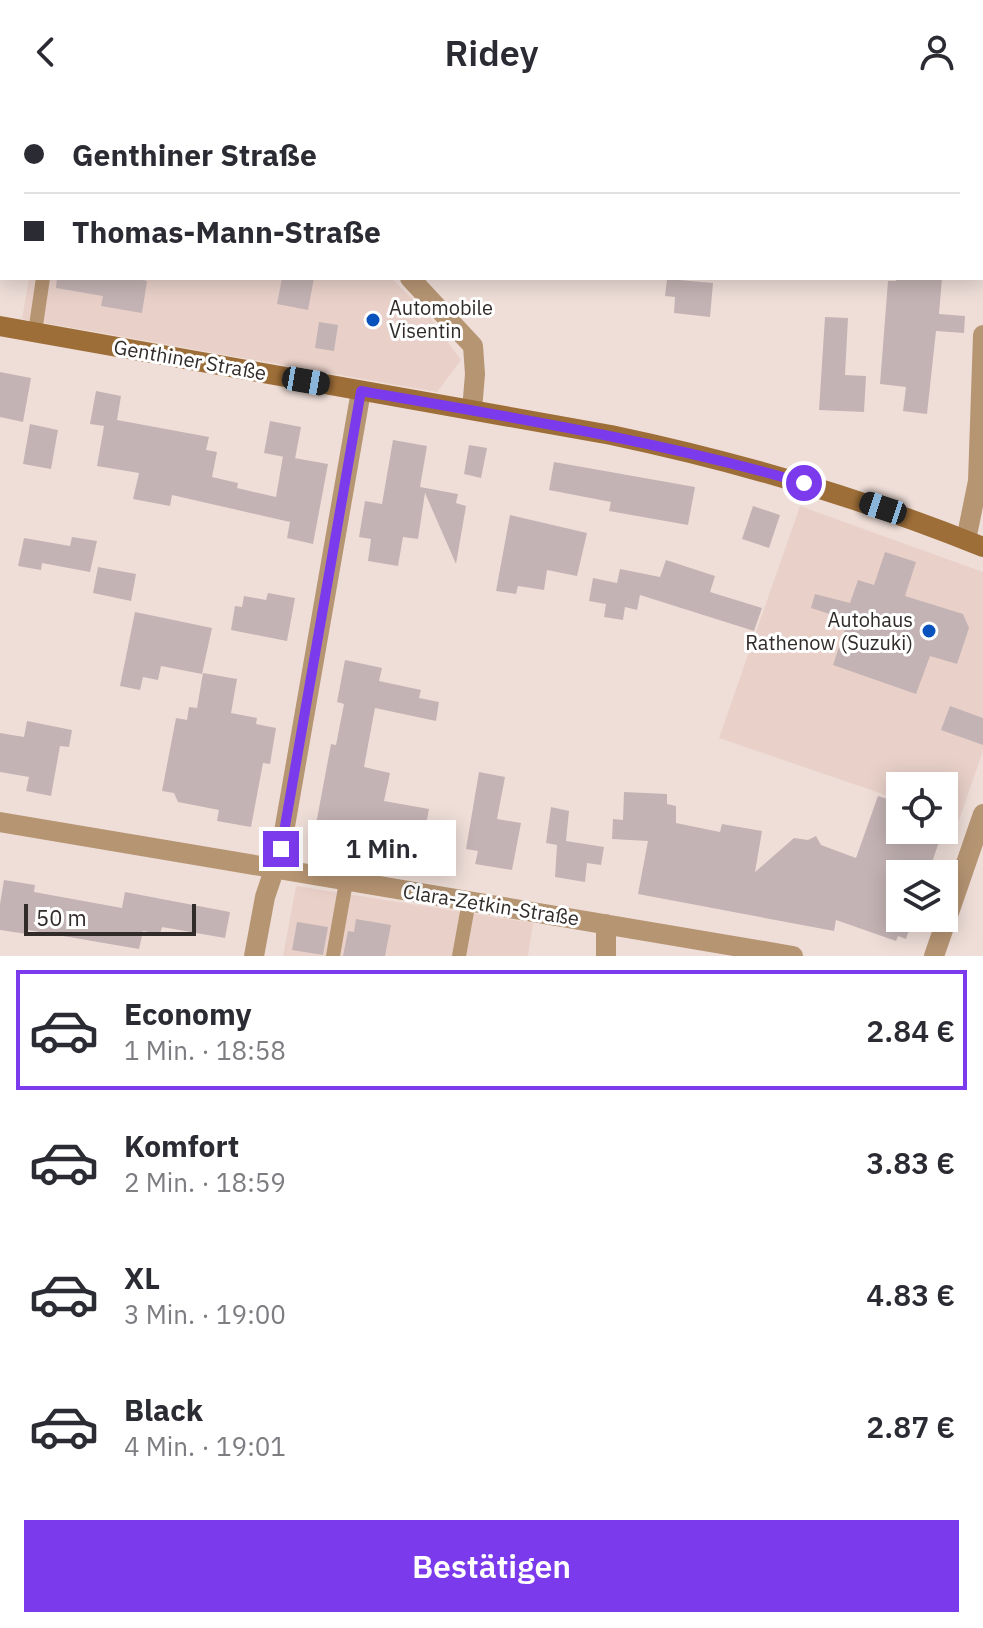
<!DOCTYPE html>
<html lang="de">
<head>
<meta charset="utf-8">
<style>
  :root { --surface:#fff; --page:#f2f2f3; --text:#2b2b33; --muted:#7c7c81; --line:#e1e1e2; --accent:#7c3aed }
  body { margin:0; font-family:"IBM Plex Sans",sans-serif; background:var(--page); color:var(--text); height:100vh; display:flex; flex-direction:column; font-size:30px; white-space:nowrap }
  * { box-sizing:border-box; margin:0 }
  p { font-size:26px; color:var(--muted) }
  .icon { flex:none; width:44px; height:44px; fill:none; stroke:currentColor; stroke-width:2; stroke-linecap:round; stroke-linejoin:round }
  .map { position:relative; height:852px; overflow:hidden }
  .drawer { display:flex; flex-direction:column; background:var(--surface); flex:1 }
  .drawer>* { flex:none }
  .top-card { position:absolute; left:0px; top:0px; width:984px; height:176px; box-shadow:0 4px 20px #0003; display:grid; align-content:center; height:176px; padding:0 24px; background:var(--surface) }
  .tools { position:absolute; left:886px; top:668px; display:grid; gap:16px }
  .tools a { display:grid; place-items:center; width:72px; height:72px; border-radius:0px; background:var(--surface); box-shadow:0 4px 20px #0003; font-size:40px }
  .scale { position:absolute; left:24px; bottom:20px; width:172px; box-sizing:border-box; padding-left:8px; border:4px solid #312b29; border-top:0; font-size:22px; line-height:28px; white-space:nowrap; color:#312b29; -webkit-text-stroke:6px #fff; paint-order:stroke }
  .end { position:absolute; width:36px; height:36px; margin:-18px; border:10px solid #7c3aed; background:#fff; box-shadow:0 0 0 4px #fff }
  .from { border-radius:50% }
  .bubble { position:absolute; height:56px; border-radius:0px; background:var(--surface); box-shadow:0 4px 20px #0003; font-size:26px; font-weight:600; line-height:56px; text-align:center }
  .car { position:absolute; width:24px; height:48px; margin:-24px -12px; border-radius:10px; box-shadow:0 0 6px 2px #0007; background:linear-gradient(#222 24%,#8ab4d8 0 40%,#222 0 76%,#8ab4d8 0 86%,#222 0) }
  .top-card b { display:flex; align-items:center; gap:28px; height:76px; font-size:30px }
  .top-card b+b { border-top:2px solid var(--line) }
  .top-card i { width:20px; height:20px; background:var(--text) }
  ul { padding:14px 0 0; list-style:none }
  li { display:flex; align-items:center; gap:24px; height:120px; margin:0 16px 12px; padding:0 8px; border:4px solid transparent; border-radius:0px }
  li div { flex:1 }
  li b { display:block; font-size:30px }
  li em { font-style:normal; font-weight:600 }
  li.current { border-color:var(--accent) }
  li>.icon { width:72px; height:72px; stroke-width:1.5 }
  .cta { display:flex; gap:16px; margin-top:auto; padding:16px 24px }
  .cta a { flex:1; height:92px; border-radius:0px; background:var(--accent); color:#fff; font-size:32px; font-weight:600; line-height:92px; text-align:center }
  header { display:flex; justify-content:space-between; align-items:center; height:104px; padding:0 24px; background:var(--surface); font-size:36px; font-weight:600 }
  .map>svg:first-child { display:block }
  .built { fill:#e9d1c9 }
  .building { fill:#c4b3b4 }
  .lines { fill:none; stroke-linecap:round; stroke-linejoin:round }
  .service { stroke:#b69573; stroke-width:14 }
  .minor { stroke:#b69573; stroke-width:20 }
  .secondary { stroke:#9e6e38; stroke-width:20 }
  .route { stroke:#7c3aed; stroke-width:10 }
  .poi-dot { fill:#0951bc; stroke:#fff; stroke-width:3 }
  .labels { text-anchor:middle; stroke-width:6; stroke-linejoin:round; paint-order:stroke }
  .poi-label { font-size:20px; fill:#312b29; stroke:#fff; text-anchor:start }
  .street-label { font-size:20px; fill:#312b29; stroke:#fff }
</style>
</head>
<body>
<header><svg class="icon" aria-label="back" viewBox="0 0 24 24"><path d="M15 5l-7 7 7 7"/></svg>Ridey<svg class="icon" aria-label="person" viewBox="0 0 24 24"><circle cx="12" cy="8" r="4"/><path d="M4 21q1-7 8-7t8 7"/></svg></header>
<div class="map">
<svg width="983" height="852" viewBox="0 0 983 852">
  <rect width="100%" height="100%" fill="#efded8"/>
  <path class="built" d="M 29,174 L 391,174 L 427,209 L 461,256 L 437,288 L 22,215 Z
    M 800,402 L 983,468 L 983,647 L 959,716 L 944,711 L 944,682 L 900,682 L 900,696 L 719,634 Z
    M 296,782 L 533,819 L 528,852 L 283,852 Z"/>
  <path class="building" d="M 57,174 L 132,174 L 147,177 L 142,209 L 101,202 L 103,192 L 56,184 Z
    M 282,174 L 314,174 L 308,206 L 277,200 Z
    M 896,174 L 942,174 L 939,210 L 965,212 L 964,229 L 936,227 L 927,310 L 903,307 L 906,283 L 880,280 L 888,177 L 896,177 Z
    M 667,175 L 713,179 L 710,213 L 674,209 L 675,193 L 665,192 Z
    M 825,213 L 848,214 L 845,271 L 866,272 L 864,308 L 819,306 Z
    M 319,218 L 338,221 L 334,247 L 315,244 Z
    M 0,268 L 31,274 L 23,318 L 0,313 Z
    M 96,287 L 121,292 L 117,316 L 209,333 L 206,346 L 217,348 L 212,373 L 238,379 L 237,384 L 276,393 L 283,352 L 328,360 L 313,440 L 287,434 L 290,418 L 172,391 L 170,402 L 133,395 L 139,369 L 97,362 L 104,322 L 90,320 Z
    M 270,317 L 301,323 L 295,355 L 264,349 Z
    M 30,320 L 58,326 L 51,365 L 23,360 Z
    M 393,336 L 427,342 L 420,383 L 458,390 L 456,399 L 466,402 L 456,460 L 425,389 L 418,435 L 403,433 L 398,462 L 368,457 L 371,435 L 359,433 L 365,397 L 382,400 Z
    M 469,341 L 487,344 L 481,374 L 464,370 Z
    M 554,358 L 695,383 L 688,421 L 609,407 L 611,398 L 549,386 Z
    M 753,402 L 780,411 L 769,444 L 742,435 Z
    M 510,411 L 587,429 L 577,472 L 547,466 L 544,486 L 518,482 L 516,490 L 496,487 Z
    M 72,433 L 97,437 L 90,468 L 42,459 L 41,466 L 18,462 L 24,434 L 70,442 Z
    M 885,448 L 916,458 L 905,492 L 963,510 L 969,524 L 957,560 L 930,552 L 916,590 L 833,561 L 848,516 L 811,504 L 815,490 L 850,499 L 858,476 L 874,481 Z
    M 666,456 L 715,472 L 710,488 L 762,504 L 754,527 L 640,491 L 637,506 L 625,503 L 623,516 L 604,513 L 606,500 L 589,497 L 593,474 L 617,479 L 620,465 L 660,473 Z
    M 98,463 L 136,470 L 131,497 L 93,489 Z
    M 268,489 L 295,494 L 287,537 L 231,526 L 235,502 L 242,503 L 244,492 L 266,496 Z
    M 135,508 L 212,524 L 202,570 L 161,562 L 158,576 L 143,573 L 140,586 L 120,582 Z
    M 345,556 L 382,564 L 379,577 L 421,586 L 419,594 L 439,598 L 436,617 L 375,604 L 364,663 L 390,669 L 384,697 L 429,705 L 422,742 L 405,739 L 404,747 L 314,731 L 331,640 L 336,641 L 344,600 L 337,598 Z
    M 203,569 L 237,575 L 231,609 L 257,614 L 256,620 L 276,624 L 270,660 L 263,659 L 251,723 L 217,717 L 219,706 L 178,698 L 174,689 L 162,687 L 176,614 L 187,616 L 189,603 L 197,604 Z
    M 950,602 L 983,614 L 983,641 L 941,626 Z
    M 27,617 L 72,626 L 69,643 L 60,642 L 51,692 L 26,687 L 29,673 L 0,668 L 0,629 L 24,633 Z
    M 479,668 L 505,673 L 497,715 L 521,719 L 512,766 L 475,760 L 478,747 L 466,745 Z
    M 624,688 L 667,690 L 667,700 L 676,702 L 676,719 L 720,728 L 722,720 L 762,727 L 755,768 L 794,734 L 808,736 L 816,732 L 821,741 L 856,754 L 878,692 L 900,699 L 893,719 L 900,721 L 900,726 L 943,726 L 928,770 L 900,762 L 900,814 L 913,814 L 906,835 L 898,832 L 896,837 L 836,816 L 834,827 L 638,790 L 648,737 L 612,735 L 613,715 L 623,716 Z
    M 551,703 L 569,707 L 566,737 L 604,743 L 601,761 L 587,759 L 585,778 L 555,773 L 557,741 L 546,739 Z
    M 4,776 L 35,781 L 34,788 L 122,804 L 125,788 L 230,808 L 225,834 L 162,823 L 160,830 L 143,827 L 139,845 L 28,826 L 27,830 L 0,826 L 0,800 Z
    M 356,815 L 391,821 L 385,852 L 343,852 L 348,827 L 354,828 Z
    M 297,818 L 328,823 L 323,851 L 292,846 Z"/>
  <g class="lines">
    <path class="service" d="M 64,2 L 64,0
      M 385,2 L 387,0
      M 35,228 L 43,174
      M 333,852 L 346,778
      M 459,852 L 469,797"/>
    <path class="minor" d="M 232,0 L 234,2
      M 410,174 L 473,242 L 475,270 L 472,306
      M 966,436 L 978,377 L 983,231
      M 0,718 L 793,852
      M 254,852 L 265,793 L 281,745 L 361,287
      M 606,852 L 606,820
      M 934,852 L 983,710"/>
    <path class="secondary" d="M 0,222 L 611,331 C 739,358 862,394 983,443"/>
  </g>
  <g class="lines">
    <path class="route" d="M 281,745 L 361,287 C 510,313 659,337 804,379"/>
  </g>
  <g class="poi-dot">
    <circle cx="373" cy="216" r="8"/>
    <circle cx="929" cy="527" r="8"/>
  </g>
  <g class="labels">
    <g class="poi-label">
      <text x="389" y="211">Automobile<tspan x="389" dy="23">Visentin</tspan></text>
      <text x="913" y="523" text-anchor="end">Autohaus<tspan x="913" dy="23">Rathenow (Suzuki)</tspan></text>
    </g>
    <g class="street-label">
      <text transform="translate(190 256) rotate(10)" y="7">Genthiner Straße</text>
      <text transform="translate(491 801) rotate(9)" y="7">Clara-Zetkin-Straße</text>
    </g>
  </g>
</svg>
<div class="tools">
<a><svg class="icon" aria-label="locate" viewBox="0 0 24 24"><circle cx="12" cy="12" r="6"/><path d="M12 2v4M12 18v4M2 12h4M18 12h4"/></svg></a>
<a><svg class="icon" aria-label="layers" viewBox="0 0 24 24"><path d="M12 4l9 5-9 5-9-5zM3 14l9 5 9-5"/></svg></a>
</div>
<div class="scale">50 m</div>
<i class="end from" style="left:804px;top:379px"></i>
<i class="end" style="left:281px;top:745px"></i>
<div class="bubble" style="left:308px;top:716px;width:148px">1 Min.</div>
<i class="car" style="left:306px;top:277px;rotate:100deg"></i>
<i class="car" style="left:883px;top:404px;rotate:288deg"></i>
<div class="top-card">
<b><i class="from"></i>Genthiner Straße</b>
<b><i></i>Thomas-Mann-Straße</b>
</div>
</div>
<section class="drawer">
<ul>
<li class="current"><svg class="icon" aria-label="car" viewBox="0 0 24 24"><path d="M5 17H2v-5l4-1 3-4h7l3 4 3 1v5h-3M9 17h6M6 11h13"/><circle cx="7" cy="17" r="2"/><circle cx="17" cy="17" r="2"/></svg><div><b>Economy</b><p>1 Min. · 18:58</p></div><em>2.84 €</em></li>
<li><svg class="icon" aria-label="car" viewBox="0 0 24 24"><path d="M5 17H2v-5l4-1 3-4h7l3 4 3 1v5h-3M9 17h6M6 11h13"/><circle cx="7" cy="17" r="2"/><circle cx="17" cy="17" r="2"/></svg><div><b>Komfort</b><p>2 Min. · 18:59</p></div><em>3.83 €</em></li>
<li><svg class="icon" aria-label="car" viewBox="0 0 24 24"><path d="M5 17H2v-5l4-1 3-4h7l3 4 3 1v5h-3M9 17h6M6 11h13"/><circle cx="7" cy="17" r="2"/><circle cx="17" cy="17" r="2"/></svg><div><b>XL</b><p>3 Min. · 19:00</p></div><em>4.83 €</em></li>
<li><svg class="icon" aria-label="car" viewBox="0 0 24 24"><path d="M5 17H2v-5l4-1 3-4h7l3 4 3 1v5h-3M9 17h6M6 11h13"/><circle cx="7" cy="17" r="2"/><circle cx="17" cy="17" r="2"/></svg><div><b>Black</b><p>4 Min. · 19:01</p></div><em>2.87 €</em></li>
</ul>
<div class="cta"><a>Bestätigen</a></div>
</section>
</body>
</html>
